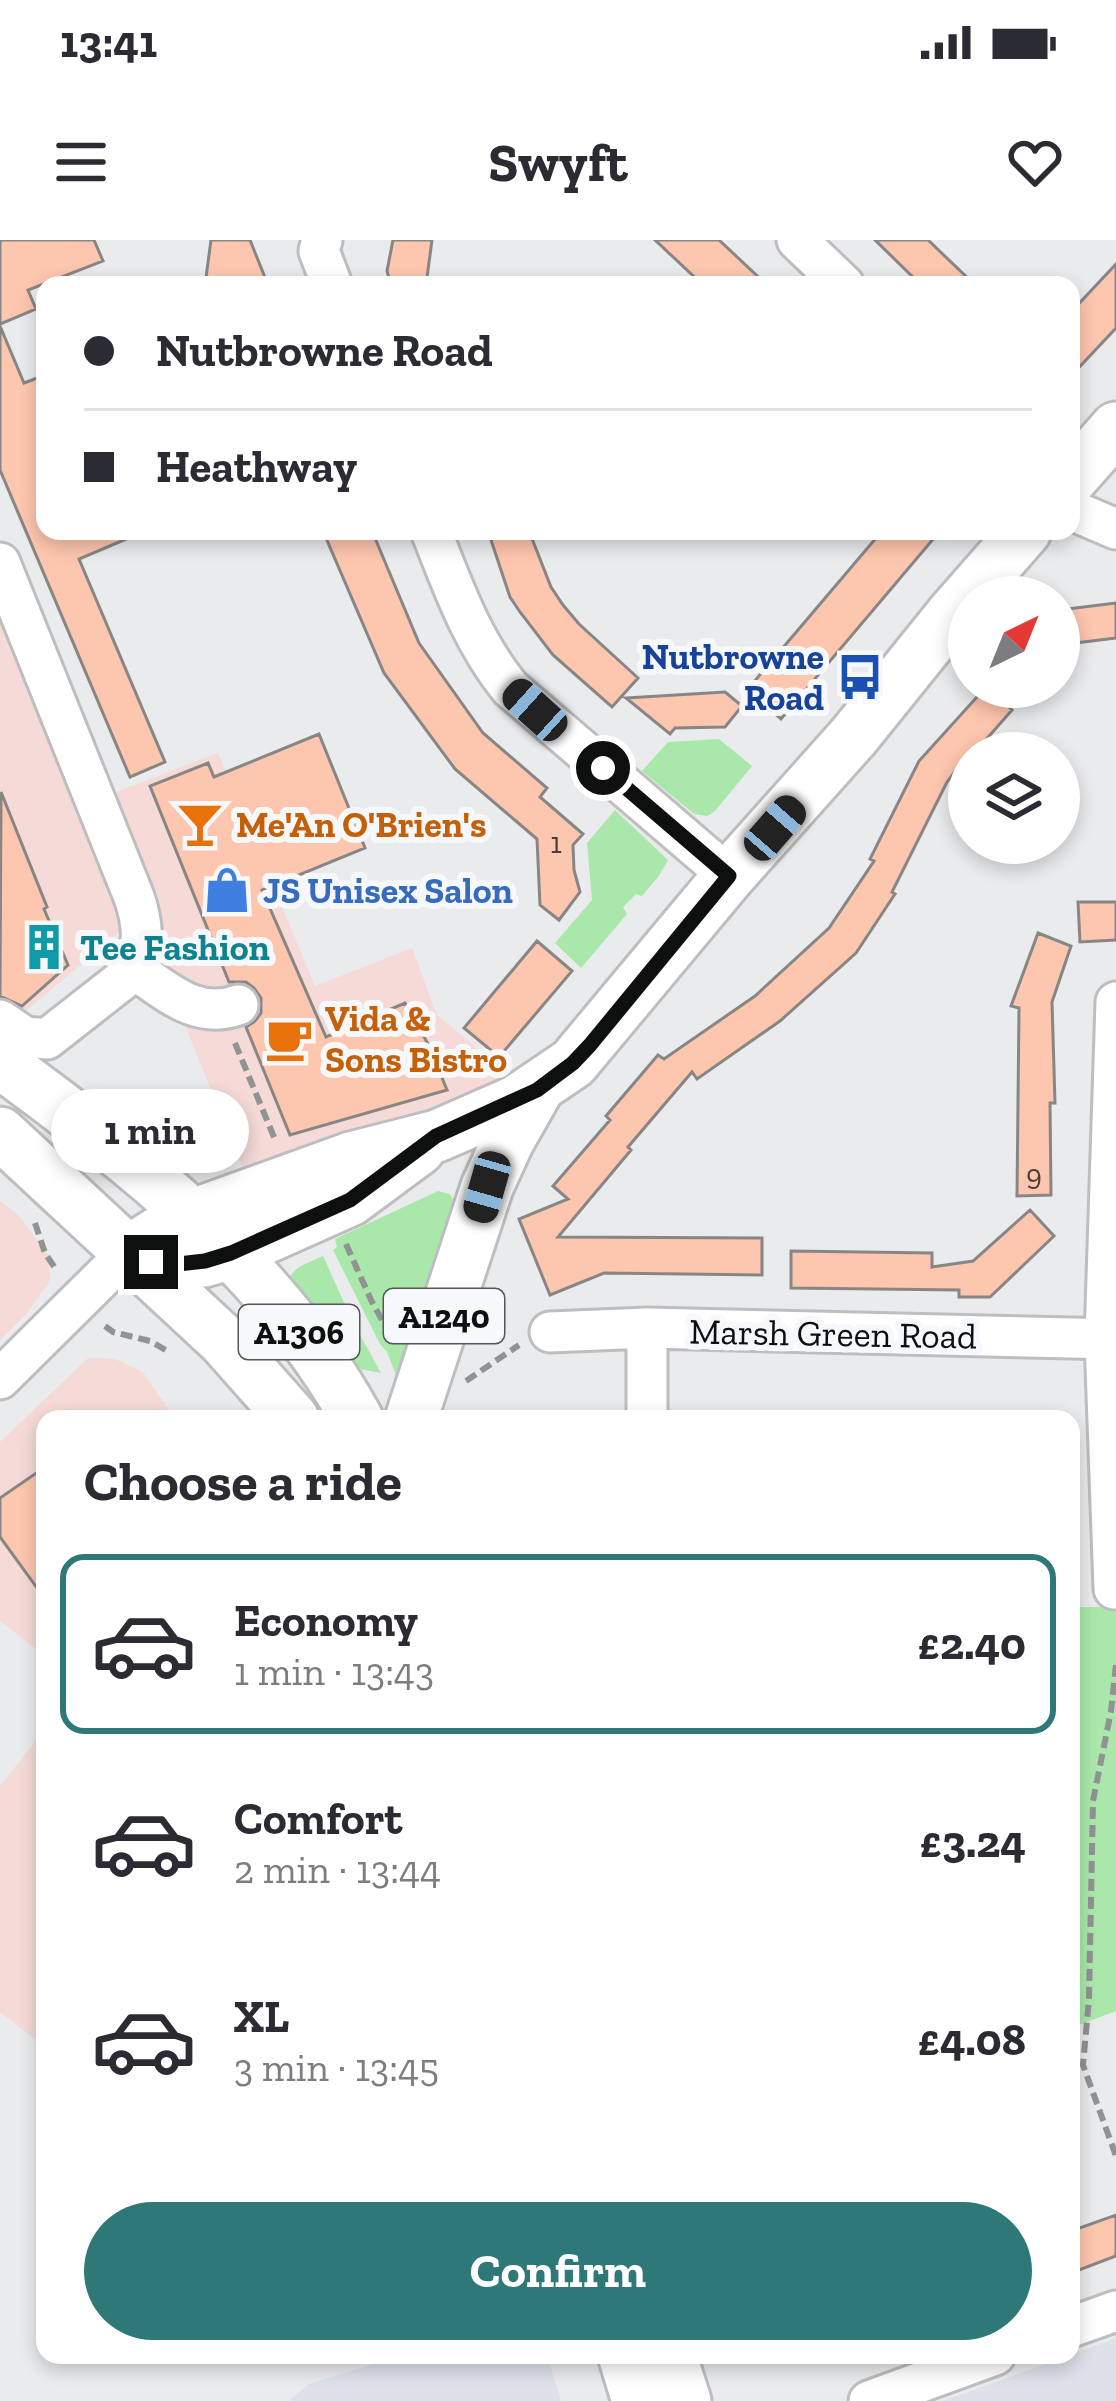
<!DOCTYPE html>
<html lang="en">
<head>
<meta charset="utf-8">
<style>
  :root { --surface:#fff; --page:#f7f7f7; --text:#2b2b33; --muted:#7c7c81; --line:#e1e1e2; --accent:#2e7877 }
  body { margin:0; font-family:"Zilla Slab",serif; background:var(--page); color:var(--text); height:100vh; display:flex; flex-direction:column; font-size:45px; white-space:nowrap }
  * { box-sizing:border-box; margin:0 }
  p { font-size:39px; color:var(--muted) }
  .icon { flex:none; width:66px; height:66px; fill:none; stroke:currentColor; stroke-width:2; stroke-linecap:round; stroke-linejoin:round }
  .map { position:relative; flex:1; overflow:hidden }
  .details { position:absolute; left:36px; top:1170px; width:1044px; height:954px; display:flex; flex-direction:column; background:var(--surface); border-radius:24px; box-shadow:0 6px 18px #0003 }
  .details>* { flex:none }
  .banner { position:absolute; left:36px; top:36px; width:1044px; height:264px; border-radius:24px; box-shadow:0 6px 18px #0003; display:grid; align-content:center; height:264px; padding:0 48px; background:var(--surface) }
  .needle { width:78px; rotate:43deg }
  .fabs { position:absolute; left:948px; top:336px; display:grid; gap:24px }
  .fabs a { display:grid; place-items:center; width:132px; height:132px; border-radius:50%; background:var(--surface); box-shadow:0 6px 18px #0003; font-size:60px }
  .end { position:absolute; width:54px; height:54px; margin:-27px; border:15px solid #0e0f0f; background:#fff; box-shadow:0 0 0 6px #fff }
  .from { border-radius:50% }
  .bubble { position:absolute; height:84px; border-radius:42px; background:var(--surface); box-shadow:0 6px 18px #0003; font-size:39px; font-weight:700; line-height:84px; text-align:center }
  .car { position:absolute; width:36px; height:72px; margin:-36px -18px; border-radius:15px; box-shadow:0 0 9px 3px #0007; background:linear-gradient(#222 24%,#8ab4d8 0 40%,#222 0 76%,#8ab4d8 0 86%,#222 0) }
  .banner b { display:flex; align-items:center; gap:42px; height:114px; font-size:45px }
  .banner b+b { border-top:3px solid var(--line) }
  .banner i { width:30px; height:30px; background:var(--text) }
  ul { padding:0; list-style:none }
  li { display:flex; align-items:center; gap:36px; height:180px; margin:0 24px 18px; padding:0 24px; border:6px solid transparent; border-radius:24px }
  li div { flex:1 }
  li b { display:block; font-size:45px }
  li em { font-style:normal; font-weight:700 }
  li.selected { border-color:var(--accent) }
  li>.icon { width:108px; height:108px; stroke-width:1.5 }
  h2 { padding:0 48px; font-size:54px; line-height:144px }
  .action { display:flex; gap:24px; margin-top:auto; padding:24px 48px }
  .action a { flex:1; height:138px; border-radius:72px; background:var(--accent); color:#fff; font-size:48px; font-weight:700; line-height:138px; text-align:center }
  .status { display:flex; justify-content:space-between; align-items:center; height:84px; padding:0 60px; background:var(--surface); direction:ltr }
  .status svg { height:33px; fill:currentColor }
  header { display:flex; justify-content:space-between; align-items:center; height:156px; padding:0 48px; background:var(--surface); font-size:54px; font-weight:700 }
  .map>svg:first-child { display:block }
  .commercial { fill:#f5dad7 }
  .built { fill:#dde1ea }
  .green { fill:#a9e8aa }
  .building { fill:#fdc6ae; stroke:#888685; stroke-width:3 }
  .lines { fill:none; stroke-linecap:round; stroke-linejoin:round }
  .minor-casing { stroke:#bdbec0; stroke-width:45 }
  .major-casing { stroke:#bdbec0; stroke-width:57 }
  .path { stroke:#919293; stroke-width:6; stroke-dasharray:12 6; stroke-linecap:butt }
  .minor { stroke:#fff; stroke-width:39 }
  .major { stroke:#fff; stroke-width:51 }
  .route { stroke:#0e0f0f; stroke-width:15 }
  .labels { text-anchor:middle; stroke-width:12; stroke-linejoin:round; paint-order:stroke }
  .number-label { font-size:30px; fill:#4a3d37 }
  .shield { fill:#f7f8fb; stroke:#545556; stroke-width:3 }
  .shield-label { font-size:33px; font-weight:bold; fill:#0e0f0f }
  .transit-label { font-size:36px; font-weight:bold; fill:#164399; stroke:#f7f8fb; text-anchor:end }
  .food-label { font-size:36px; font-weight:bold; fill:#c56008; stroke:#f7f8fb; text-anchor:start }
  .shop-label { font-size:36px; font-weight:bold; fill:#366cbe; stroke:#f7f8fb; text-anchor:start }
  .culture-label { font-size:36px; font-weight:bold; fill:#0d838f; stroke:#f7f8fb; text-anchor:start }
  .street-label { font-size:36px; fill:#0e0f0f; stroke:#f7f8fb }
</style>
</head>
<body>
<div class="status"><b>13:41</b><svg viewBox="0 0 49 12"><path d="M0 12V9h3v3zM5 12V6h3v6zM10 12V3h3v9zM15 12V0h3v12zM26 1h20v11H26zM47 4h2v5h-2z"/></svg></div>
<header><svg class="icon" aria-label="menu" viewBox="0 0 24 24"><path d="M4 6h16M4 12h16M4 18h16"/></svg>Swyft<svg class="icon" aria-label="heart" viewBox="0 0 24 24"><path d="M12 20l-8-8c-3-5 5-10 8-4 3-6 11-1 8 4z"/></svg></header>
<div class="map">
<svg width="1116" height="2161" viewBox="0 0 1116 2161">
  <rect width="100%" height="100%" fill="#eaebed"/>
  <path class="commercial" d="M 0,323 L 95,560 L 218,513 L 315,746 L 412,708 L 437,775 L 499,826 L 537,850 L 253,953 L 140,675 L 9,785 L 0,779 Z
    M 0,961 L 18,975 L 49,1016 L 50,1041 L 28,1072 L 0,1100 Z
    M 88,1118 L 115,1119 L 143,1132 L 175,1179 L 45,1179 L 45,1807 L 0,1772 L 0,1546 L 41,1494 L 40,1412 L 0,1381 L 0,1202 Z"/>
  <path class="built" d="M 1116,2098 L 1116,2161 L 943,2161 L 1071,2115 Z
    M 402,2115 L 547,2115 L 561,2161 L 289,2161 L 309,2144 Z"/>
  <path class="green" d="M 719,499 L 752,526 L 715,571 L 707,576 L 694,574 L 642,531 L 668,502 Z
    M 615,570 L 668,620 L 658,637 L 642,656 L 636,654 L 623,667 L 627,674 L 581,728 L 555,703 L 592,660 L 587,603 Z
    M 438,951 L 450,954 L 454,962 L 396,1135 L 387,1112 L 380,1104 L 333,1010 L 337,1007 L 335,999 Z
    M 323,1016 L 352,1080 L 381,1133 L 344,1126 L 287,1048 C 290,1027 305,1024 323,1016 Z
    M 1071,1367 L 1116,1367 L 1116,1771 L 1071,1788 Z"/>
  <path class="building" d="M 0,0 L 94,0 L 103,21 L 28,50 L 36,69 L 0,84 Z
    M 211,0 L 250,0 L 268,45 L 205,45 Z
    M 393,0 L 432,0 L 426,45 L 391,45 L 387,31 Z
    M 655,0 L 719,0 L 767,45 L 703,45 Z
    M 875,0 L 928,0 L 975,45 L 921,45 Z
    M 1116,24 L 1116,88 L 1071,136 L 1071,72 Z
    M 0,86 L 24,143 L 45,135 L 45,291 L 145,291 L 79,319 L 165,522 L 130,537 L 0,230 Z
    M 323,291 L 372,291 L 419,403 L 483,493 L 547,548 L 540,557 L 583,594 L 573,605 L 574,630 L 580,652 L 559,680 L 540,665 L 537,599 L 455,529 L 384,433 Z
    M 488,291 L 529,291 L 551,347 L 563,365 L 579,384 L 638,438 L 612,467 L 553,415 L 520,372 L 510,357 Z
    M 882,291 L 940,291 L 781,479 L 747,450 Z
    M 1116,363 L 1116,398 L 1059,405 L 1059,370 Z
    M 986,447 L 1028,447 L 1010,468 L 1012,470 L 975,512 L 969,513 L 947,542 L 892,652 L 895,654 L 856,713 L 780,781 L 697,839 L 692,832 L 628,907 L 631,910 L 558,997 L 762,998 L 762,1035 L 604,1033 L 550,1055 L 519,979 L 568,959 L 553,946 L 610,880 L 606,876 L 658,815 L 664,819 L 755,756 L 829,688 L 874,621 L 870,619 L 919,521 Z
    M 725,452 L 742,466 L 725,487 L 675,488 L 670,494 L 626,458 Z
    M 319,494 L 365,608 L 262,650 L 326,797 L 405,763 L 428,804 L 447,850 L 290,895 L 246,787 L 255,781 L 261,773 L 261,758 L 254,748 L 246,742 L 229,742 L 150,546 L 208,523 L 214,537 Z
    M 1,552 L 47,667 L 44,669 L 68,725 L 22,766 L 0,756 Z
    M 1078,662 L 1116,662 L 1116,700 L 1080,702 Z
    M 1038,693 L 1071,706 L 1052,762 L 1055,863 L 1050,863 L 1051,955 L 1017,956 L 1019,768 L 1011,766 Z
    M 537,701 L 572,731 L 499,817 L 464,788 Z
    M 1030,970 L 1054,996 L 990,1057 L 959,1057 L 959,1050 L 791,1048 L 791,1011 L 932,1013 L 932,1027 L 973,1021 Z
    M 45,1227 L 45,1359 L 0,1297 L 0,1258 Z
    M 1116,1975 L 1116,2016 L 1071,2033 L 1071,1991 Z"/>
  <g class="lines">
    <defs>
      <path id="minor" d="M 322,0 L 319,11 L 332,45
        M 797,0 L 844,45
        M 1071,267 L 1076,272 L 1116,289
        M 431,291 C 453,347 472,401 510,448 L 729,636
        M 0,323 L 134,657 C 143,683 144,703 135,730
        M 135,730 C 168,752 197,780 238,765
        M 0,780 L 25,797 L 47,799 L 135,730
        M 550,1092 L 647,1088 L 1116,1099
        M 0,1139 L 127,1013
        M 647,1179 L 647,1088
        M 1114,1349 L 1105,1099 L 1116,762
        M 1071,2087 L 1116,2071
        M 869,2161 L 995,2115"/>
      <path id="major" d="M 1071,239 L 1116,188
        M 0,822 C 136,922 274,1028 357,1179
        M 0,893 L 224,1101 L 293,1179
        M 127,1013 L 169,986 L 193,975 L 351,918 L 437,896 L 517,861 L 573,823 L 729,636 L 854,496 L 954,372 L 1025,291
        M 204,1021 L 231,1013 L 350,960 L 419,909
        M 411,1179 L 487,947 L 508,901 L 537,850
        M 624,2115 L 638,2161
        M 670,2115 L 685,2161"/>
    </defs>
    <use href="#minor" class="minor-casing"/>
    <use href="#major" class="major-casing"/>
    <path class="path" d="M 235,803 L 276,902
      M 172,899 L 235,914
      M 35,983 L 45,1013 L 57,1031
      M 346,1004 L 371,1060 L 393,1100
      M 105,1086 L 113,1092 L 150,1101 L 169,1112
      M 466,1141 L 519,1105
      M 1116,1425 L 1111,1471 L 1093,1561 L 1089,1759 L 1083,1825 L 1116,1916"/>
    <use href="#minor" class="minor"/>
    <use href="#major" class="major"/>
  </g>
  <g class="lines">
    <path class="route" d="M 151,1022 L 178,1024 L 205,1021 L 231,1013 L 350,960 L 436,896 L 537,850 L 573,823 L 590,805 L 729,636 L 603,528"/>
  </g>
  <defs>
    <symbol id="bus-bare" viewBox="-9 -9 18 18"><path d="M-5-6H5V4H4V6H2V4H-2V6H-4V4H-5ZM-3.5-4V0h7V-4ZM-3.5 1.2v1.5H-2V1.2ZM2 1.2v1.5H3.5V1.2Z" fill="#1a4fb4" stroke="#f7f8fb" stroke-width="2.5" paint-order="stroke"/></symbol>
    <symbol id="bar-bare" viewBox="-9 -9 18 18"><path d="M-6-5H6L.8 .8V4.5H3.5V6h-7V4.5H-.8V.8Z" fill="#e8710a" stroke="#f7f8fb" stroke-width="2.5" paint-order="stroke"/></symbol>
    <symbol id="shop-bare" viewBox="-9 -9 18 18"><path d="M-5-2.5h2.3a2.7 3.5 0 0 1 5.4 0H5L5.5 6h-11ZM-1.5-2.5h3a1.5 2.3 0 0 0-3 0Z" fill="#3f7fe0" stroke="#f7f8fb" stroke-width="2.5" paint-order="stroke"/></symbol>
    <symbol id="building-bare" viewBox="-9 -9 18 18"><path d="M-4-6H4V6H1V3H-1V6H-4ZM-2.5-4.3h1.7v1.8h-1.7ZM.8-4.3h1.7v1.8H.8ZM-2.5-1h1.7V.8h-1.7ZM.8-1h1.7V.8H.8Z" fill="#0f9aa8" stroke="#f7f8fb" stroke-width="2.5" paint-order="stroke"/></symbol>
    <symbol id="cafe-bare" viewBox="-9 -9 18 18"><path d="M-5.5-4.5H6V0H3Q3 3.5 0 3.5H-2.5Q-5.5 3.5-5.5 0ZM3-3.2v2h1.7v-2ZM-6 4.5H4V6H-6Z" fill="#e8710a" stroke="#f7f8fb" stroke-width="2.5" paint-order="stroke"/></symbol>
  </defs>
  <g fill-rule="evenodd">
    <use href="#bus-bare" x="827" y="404" width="66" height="66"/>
    <use href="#bar-bare" x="167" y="551" width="66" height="66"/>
    <use href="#shop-bare" x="194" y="617" width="66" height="66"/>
    <use href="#building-bare" x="11" y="674" width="66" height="66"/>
    <use href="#cafe-bare" x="256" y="766" width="66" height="66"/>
  </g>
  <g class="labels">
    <g class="number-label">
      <text x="556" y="613">1</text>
      <text x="1034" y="945">9</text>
    </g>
    <g class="shield">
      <rect x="384" y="1049" width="120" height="54" rx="9"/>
      <rect x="239" y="1065" width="120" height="54" rx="9"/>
    </g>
    <g class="shield-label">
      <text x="444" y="1088">A1240</text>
      <text x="299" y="1104">A1306</text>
    </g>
    <g class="transit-label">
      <text x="824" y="429">Nutbrowne<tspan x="824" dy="41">Road</tspan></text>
    </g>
    <g class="food-label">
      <text x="236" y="597">Me'An O'Brien's</text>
      <text x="325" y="791">Vida &amp;<tspan x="325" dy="41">Sons Bistro</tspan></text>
    </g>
    <g class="shop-label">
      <text x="263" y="663">JS Unisex Salon</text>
    </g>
    <g class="culture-label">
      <text x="80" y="720">Tee Fashion</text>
    </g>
    <g class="street-label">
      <text transform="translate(833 1093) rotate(1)" y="13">Marsh Green Road</text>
    </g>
  </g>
</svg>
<div class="fabs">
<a><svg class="needle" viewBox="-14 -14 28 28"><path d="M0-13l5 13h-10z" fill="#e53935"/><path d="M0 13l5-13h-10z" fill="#7c7c81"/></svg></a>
<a><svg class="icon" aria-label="layers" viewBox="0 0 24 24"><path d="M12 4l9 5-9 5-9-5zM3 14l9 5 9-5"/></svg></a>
</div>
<i class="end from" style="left:603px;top:528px"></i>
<i class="end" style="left:151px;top:1022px"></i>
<div class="bubble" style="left:51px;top:849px;width:198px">1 min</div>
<i class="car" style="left:535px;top:470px;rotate:312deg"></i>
<i class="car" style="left:775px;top:588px;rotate:41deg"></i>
<i class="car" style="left:487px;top:947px;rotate:196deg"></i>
<div class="banner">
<b><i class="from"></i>Nutbrowne Road</b>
<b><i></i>Heathway</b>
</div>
<section class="details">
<h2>Choose a ride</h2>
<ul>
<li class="selected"><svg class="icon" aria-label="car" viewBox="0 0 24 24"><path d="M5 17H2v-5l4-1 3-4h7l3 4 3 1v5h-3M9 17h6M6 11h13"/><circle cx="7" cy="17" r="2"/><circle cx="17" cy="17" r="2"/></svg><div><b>Economy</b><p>1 min · 13:43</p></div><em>£2.40</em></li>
<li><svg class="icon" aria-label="car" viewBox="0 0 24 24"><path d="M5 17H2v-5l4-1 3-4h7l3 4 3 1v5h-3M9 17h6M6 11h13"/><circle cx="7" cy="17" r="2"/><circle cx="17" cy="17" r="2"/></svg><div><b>Comfort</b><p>2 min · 13:44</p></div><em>£3.24</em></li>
<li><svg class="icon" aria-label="car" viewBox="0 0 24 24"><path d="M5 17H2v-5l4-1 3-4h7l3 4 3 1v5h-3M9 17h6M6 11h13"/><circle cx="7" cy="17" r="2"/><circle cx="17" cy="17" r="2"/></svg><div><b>XL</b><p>3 min · 13:45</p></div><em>£4.08</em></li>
</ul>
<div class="action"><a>Confirm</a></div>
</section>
</div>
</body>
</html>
